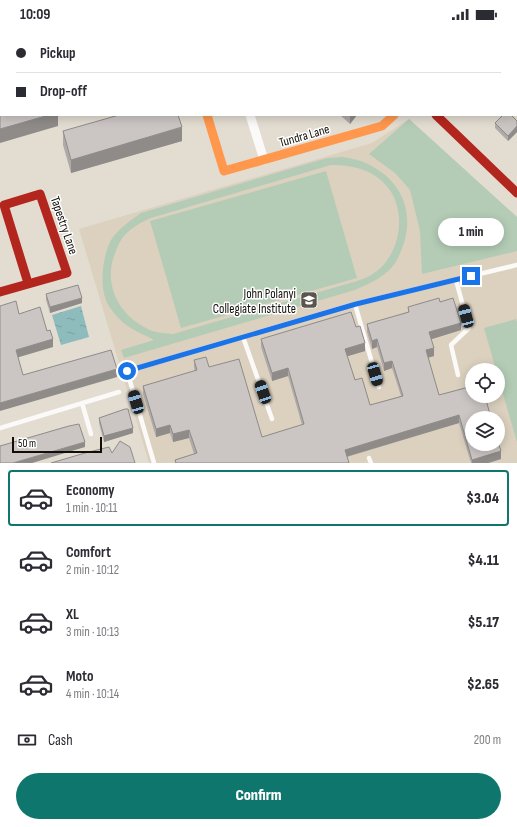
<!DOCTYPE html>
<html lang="en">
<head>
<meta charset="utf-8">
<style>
  :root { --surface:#fff; --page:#f7f7f7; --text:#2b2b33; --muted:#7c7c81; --line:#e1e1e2; --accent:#0f766e }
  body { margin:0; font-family:"Sofia Sans Condensed",sans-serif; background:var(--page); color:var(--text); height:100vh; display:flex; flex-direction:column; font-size:15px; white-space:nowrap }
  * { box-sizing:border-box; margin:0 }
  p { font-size:13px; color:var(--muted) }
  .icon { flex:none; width:22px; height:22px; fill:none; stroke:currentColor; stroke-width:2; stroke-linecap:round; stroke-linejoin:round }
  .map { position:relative; height:435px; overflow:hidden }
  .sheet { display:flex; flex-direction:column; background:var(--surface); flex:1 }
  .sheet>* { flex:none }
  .hud { position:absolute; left:0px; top:0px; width:517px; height:88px; box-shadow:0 2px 10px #0003; display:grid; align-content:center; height:88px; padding:0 16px; background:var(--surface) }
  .fabs { position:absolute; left:465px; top:335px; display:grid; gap:8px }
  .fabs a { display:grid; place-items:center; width:40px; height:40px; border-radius:50%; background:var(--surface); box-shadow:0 2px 10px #0003; font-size:20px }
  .scale { position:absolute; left:12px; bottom:10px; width:90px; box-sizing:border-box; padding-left:4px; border:2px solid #110e08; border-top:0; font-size:11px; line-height:14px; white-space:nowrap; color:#110e08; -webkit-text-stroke:3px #fff; paint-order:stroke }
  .end { position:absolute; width:18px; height:18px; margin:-9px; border:5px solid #1a73e8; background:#fff; box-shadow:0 0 0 2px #fff }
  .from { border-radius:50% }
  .bubble { position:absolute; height:28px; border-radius:14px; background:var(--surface); box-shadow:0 2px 10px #0003; font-size:13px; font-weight:800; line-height:28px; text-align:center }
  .car { position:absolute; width:12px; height:24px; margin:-12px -6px; border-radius:5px; box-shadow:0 0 3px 1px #0007; background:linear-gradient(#222 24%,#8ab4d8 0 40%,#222 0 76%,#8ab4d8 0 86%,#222 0) }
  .hud b { display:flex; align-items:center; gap:14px; height:38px; font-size:15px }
  .hud b+b { border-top:1px solid var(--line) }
  .hud i { width:10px; height:10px; background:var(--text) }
  ul { padding:7px 0 0; list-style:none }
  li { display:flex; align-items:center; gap:12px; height:56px; margin:0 8px 6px; padding:0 8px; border:2px solid transparent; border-radius:4px }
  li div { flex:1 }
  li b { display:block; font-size:15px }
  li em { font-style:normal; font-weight:800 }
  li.current { border-color:var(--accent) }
  li>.icon { width:36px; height:36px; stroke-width:1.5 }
  .pay { display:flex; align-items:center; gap:10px; height:44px; padding:0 16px; font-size:15px }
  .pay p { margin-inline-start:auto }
  .button { display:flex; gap:8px; margin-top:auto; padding:8px 16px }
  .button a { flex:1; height:46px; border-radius:24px; background:var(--accent); color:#fff; font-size:16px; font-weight:800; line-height:46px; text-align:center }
  .status { display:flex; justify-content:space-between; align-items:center; height:28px; padding:0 20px; background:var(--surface); direction:ltr }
  .status svg { height:11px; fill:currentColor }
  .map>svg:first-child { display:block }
  .built { fill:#dcd1bf; fill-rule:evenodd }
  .green { fill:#b4ccb6; fill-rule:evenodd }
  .water { fill:url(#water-ripples) }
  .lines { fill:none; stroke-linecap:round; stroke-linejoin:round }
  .lane { stroke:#fbfaf8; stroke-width:4.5 }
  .street { stroke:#fbfaf8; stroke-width:9 }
  .slow { stroke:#ff974d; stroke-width:9 }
  .jam { stroke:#b3261e; stroke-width:9 }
  .wall { fill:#afaaa9 }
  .shaded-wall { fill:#8e8b89 }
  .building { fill:#cbc6c4; stroke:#8e8b89 }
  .route { stroke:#1a73e8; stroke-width:5 }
  .labels { text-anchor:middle; stroke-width:3; stroke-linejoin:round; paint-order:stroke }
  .street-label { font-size:13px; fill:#110e08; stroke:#fff }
  .poi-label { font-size:13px; fill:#110e08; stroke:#fff; text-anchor:end }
</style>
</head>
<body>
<div class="status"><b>10:09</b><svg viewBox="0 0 49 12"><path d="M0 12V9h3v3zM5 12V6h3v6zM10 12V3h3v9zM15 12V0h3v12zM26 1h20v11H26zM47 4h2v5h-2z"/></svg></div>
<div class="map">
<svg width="517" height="435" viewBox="0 0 517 435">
  <defs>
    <pattern id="water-ripples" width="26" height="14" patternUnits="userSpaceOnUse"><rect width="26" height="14" fill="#8ebbbc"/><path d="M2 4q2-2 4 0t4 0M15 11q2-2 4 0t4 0" fill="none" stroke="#79a0a0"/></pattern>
  </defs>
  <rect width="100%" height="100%" fill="#e2dcd1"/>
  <path class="built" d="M 409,91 L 517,189 L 517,435 L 149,435 L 79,201 L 372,115 ZM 472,342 L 498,342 L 498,368 L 472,368 ZM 472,390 L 498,390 L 498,416 L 472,416 Z"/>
  <path class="green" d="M 409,91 L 517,189 L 517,223 L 422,246 L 420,203 L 410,162 L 395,145 L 369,126 Z
    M 343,129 C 349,130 355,131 361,133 C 397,147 415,178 404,215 C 400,226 396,237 387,244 C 378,252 366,257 355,262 L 124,330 L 121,322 L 154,312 C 139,304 124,299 114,285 C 111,281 107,276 106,272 C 99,256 103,223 113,209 C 121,199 131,192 141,185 L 327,130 ZM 331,137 C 353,137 375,142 389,161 C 408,187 399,231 371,247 C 367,250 361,251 357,253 L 173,306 C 164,305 154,305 146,300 C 120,287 105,260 113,231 C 116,223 119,213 125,207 C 132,199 142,194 151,190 Z
    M 326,143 L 357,250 L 181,300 L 150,193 Z
    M 516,291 L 517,294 L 517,414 L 498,349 L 498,342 L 496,342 L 484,300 Z"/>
  <path class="water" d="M 81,278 L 89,309 L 61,317 L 52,287 Z"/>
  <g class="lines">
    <path class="lane" d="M 456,252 L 469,300 L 451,317 L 458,347
      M 355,276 L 379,359
      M 243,309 L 272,391
      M 82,375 L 91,406
      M 0,400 L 119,364
      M 369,430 L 371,435
      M 154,435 L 127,343 L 355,276 L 517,237"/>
    <path class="street" d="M 343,0 L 344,1
      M 85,1 L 87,0
      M 0,41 L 1,41
      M 250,87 L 264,132"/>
    <path class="slow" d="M 207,87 L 224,143 L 382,98 L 394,87"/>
    <path class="jam" d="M 436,87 L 517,165
      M 0,264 L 67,245 L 40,166 L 4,177 L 28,255"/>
  </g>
  <path class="wall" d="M 488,0 L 517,0 L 517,26 L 516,25 L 516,1 L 489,1 Z
    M 340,87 L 357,87 L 350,96 Z
    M 517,93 L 517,104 L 508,113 L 495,100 L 495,95 Z
    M 63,103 L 182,113 L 71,145 L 63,117 Z
    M 46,266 L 82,275 L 50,285 L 46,272 Z
    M 440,274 L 461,302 L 431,311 L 434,328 L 428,330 L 439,367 L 467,359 L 467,352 L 501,431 L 488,435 L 471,435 L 459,395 L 347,429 L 349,435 L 175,435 L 175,432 L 194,426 L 189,410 L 173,414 L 170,405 L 156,409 L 143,366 L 143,358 L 195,343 L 194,340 L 194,332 L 209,339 L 262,409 L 302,397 L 288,348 L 272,353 L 261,319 L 261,311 L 356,299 L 365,323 L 347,328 L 355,352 L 370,377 L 401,368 L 392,340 L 384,343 L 377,319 L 372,321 L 367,304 L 367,296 L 408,284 L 408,279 Z
    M 99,390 L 133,405 L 104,414 L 99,395 Z"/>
  <path class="shaded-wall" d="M 220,0 L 255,0 L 255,1 L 218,1 Z
    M 49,87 L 58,87 L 58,98 L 0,115 L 0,101 Z
    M 350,87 L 357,87 L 350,96 Z
    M 517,98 L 517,104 L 508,113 L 508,108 Z
    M 182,99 L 182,113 L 71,145 L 71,132 Z
    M 82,270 L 82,275 L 50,285 L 50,279 Z
    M 461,295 L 461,302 L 429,312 L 429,304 Z
    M 53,311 L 53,319 L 16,330 L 16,322 Z
    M 377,311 L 377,319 L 372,321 L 372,313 Z
    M 365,315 L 365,323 L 345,329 L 345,321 Z
    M 434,320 L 434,328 L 426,330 L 426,322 Z
    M 392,333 L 392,340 L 384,343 L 384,335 Z
    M 288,340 L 288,348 L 272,353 L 272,345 Z
    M 117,341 L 117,349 L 0,383 L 0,375 Z
    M 459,387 L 459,395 L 345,429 L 345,422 Z
    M 170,397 L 170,405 L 156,409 L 156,401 Z
    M 133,400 L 133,405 L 104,414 L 104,408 Z
    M 189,402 L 189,410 L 173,414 L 173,406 Z
    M 85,414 L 85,419 L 32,435 L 13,435 Z
    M 501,423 L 501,431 L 488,435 L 472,435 L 472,432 Z"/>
  <path class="building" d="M 137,0 L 220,0 L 218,1 L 137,1 Z
    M 268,0 L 302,0 L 304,1 L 267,1 Z
    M 403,0 L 419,0 L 420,1 L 402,1 Z
    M 435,0 L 440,0 L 441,1 L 435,1 Z
    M 494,0 L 517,0 L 517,20 L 516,19 L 516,1 L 495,1 Z
    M 1,70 L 1,87 L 49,87 L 0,101 L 0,71 Z
    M 119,87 L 178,87 L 182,99 L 71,132 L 63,103 Z
    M 503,87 L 511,87 L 517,93 L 517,98 L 508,108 L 495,95 Z
    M 78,257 L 82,270 L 50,279 L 46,266 Z
    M 439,270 L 440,274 L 453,270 L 461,295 L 429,304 L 434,320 L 426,322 L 439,367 L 469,359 L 467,352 L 472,351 L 472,368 L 485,368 L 491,390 L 472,390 L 472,416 L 498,416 L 498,414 L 501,423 L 472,432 L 459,387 L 345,422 L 349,435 L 176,435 L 175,432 L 197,425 L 189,402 L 173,406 L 170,397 L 156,401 L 143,358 L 197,342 L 194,332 L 206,329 L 209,339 L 239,331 L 262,409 L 304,396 L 288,340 L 272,345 L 261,311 L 351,284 L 356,299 L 360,298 L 365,315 L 345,321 L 355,352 L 362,350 L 370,377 L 403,368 L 392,333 L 384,335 L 377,311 L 372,313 L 367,296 L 409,284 L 408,279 Z
    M 16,273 L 19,286 L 40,279 L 47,303 L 50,302 L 53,311 L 16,322 L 23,347 L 111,322 L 117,341 L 0,375 L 0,278 Z
    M 125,381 L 128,381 L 133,400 L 104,408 L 99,390 Z
    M 79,396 L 85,414 L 13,435 L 0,435 L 0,418 L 69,398 Z
    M 120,413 L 130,419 L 135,435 L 51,435 L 85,425 L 109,419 L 112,425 Z"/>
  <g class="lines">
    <path class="route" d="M 127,343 L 356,276 L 471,248"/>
  </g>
  <defs>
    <symbol id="school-square" viewBox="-11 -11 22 22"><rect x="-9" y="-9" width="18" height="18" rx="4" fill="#5a564e" stroke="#fff"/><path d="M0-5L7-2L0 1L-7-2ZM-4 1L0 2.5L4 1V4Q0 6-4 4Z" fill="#fff"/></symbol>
  </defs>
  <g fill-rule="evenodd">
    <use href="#school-square" x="299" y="262" width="20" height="20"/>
  </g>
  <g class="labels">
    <g class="street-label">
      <text transform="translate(304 107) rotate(-16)" y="5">Tundra Lane</text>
      <text transform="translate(65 197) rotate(71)" y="5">Tapestry Lane</text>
    </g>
    <g class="poi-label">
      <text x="296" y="270">John Polanyi<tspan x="296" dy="15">Collegiate Institute</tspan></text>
    </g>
  </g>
</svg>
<div class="fabs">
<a><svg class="icon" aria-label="locate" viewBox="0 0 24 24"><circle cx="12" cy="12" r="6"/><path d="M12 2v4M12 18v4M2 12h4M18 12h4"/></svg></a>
<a><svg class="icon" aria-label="layers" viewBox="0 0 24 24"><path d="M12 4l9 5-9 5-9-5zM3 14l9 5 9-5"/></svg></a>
</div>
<div class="scale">50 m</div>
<i class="end from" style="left:127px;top:343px"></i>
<i class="end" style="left:471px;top:248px"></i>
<div class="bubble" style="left:438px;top:190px;width:66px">1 min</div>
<i class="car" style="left:466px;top:288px;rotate:345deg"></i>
<i class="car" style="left:375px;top:346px;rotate:164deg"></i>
<i class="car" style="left:263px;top:364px;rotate:341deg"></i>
<i class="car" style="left:136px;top:374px;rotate:344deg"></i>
<div class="hud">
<b><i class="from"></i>Pickup</b>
<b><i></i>Drop-off</b>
</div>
</div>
<section class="sheet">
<ul>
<li class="current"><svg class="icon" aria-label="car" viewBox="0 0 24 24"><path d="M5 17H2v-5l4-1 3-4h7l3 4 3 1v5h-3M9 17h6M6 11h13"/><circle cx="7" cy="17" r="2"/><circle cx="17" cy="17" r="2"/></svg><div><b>Economy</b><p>1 min · 10:11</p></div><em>$3.04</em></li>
<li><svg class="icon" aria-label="car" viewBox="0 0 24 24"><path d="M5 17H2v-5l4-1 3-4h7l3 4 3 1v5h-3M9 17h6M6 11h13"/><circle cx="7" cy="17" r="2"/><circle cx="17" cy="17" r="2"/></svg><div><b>Comfort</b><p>2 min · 10:12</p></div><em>$4.11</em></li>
<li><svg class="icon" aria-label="car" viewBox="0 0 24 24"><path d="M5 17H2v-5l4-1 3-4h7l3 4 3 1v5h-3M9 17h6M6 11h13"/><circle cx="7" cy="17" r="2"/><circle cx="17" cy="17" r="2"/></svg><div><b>XL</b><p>3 min · 10:13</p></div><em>$5.17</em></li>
<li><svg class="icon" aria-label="car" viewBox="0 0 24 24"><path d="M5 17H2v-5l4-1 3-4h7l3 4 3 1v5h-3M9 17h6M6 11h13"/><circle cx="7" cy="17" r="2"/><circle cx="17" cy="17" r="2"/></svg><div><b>Moto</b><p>4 min · 10:14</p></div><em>$2.65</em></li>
</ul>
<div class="pay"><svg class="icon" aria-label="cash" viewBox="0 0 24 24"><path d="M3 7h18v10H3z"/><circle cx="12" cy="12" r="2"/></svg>Cash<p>200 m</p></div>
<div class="button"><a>Confirm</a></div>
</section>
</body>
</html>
